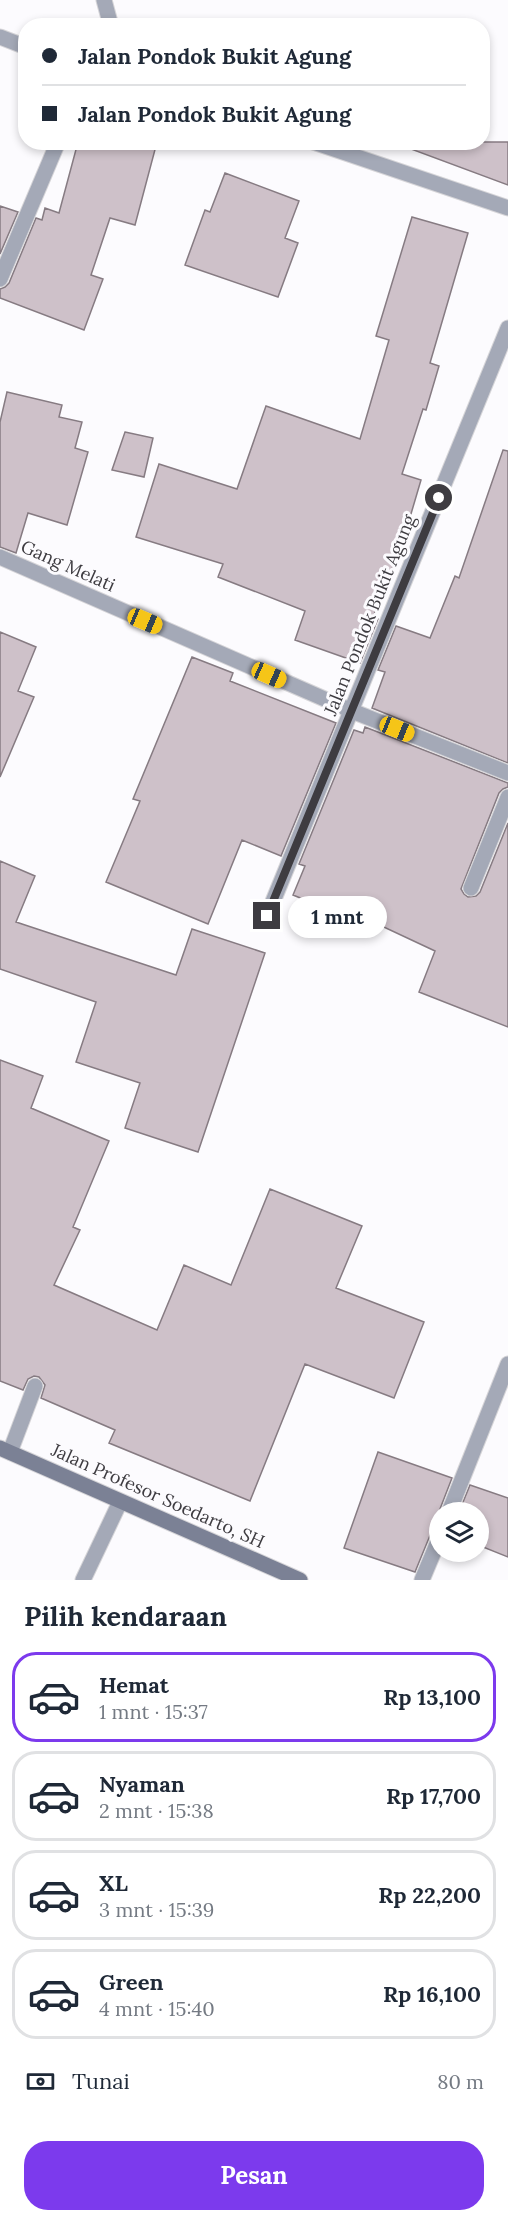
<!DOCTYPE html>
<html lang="id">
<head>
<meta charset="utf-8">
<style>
  :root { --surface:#fff; --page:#f6f6f7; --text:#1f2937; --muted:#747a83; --line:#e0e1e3; --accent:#7c3aed }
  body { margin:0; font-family:Lora,serif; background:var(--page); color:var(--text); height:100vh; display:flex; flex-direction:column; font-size:22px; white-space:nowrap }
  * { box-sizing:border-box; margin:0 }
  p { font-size:20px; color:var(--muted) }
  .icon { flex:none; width:33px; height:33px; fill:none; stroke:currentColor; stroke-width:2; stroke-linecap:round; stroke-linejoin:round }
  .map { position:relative; height:1580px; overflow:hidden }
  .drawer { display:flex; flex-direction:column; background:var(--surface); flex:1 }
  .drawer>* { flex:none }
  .top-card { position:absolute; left:18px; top:18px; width:472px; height:132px; border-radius:24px; box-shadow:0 3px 9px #0003; display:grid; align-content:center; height:132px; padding:0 24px; background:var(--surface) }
  .fabs { position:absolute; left:429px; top:1502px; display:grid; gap:12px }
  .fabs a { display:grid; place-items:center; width:60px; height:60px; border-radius:50%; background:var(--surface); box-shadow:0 3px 9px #0003; font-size:30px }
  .end { position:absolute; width:27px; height:27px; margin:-14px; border:8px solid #3e3c41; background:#fff; box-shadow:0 0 0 3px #fff }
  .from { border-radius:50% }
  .bubble { position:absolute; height:42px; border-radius:21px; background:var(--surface); box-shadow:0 3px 9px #0003; font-size:20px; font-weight:700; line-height:42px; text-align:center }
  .car { position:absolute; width:18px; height:36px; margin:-18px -9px; border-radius:8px; box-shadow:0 0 4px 2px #0007; background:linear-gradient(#f5c518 24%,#345 0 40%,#f5c518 0 76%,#345 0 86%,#f5c518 0) }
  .top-card b { display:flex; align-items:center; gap:21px; height:57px; font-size:22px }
  .top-card b+b { border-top:2px solid var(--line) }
  .top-card i { width:15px; height:15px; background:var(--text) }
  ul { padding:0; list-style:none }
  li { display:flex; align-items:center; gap:18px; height:90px; margin:0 12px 9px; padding:0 12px; border:3px solid var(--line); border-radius:24px }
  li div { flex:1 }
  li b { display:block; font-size:22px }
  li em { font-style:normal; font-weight:700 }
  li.current { border-color:var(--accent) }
  li>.icon { width:54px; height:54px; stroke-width:1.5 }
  h2 { padding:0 24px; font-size:27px; line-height:72px }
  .pay { display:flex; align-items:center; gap:15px; height:66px; padding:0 24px; font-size:22px }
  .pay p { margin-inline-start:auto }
  .action { display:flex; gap:12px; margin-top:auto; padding:12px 24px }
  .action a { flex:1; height:69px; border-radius:24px; background:var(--accent); color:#fff; font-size:24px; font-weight:700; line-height:69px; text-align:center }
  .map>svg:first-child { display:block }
  .building { fill:#cec1c9; stroke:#867b82; stroke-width:1.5 }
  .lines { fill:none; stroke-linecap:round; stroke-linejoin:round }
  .service-casing { stroke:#d6d5d8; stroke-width:17 }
  .minor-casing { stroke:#d6d5d8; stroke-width:17 }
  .secondary-casing { stroke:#d6d5d8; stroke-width:17 }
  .service { stroke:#a4a9b7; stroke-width:15 }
  .minor { stroke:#a4a9b7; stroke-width:15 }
  .secondary { stroke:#7b8195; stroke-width:15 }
  .route { stroke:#3e3c41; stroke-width:8 }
  .labels { text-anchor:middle; stroke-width:6; stroke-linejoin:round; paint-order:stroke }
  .street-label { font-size:18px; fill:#3e3c41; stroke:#fcfbfe }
</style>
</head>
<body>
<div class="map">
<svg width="508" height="1580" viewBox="0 0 508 1580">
  <rect width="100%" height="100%" fill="#fcfbfe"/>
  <path class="building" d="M 78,142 L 157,142 L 135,225 L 110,218 L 91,275 L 103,279 L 84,330 L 0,298 L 0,289 L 5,287 L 9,283 L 36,218 L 42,220 L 45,208 L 59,213 Z
    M 403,142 L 508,142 L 508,185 L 403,146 Z
    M 225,173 L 299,201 L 285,238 L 298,243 L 278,297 L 185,265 L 205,210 L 210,212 Z
    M 0,206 L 18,212 L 0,254 Z
    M 412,217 L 468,233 L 430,363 L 439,366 L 426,410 L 423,409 L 402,474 L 421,480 L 403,541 L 373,617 L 378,619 L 360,663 L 295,640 L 305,611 L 218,577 L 223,564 L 136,537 L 159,464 L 237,489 L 266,406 L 360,439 L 389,340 L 376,336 Z
    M 7,392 L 62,405 L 59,417 L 82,422 L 75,448 L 88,452 L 67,525 L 28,513 L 16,553 L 0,547 L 0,422 Z
    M 125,432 L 153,438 L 144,477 L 112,470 Z
    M 503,450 L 508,451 L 508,763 L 372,708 L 385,672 L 378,670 L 396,626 L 430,638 L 455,576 L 459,578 Z
    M 0,632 L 36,647 L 18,691 L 34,697 L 0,777 Z
    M 192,657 L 233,673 L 230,681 L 336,723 L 281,856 L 242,840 L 208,924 L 106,882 L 140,801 L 133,799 Z
    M 365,727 L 508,783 L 508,787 L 503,789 L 499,793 L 461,889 L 464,894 L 468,897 L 476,896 L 480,892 L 508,823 L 508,1027 L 419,992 L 435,951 L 354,913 L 352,919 L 293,895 L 305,866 L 299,864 L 354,730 L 363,733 Z
    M 0,861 L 35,876 L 16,922 L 176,975 L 192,929 L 265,953 L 198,1152 L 125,1128 L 140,1083 L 76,1062 L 96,1002 L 0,969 Z
    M 0,1060 L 43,1076 L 31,1108 L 109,1141 L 73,1227 L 80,1230 L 54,1285 L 157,1330 L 184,1265 L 231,1285 L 270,1189 L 362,1226 L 336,1288 L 424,1322 L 394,1398 L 305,1364 L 250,1501 L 109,1443 L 115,1430 L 41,1398 L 45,1385 L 39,1377 L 34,1376 L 28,1379 L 23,1390 L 0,1381 Z
    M 378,1452 L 452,1478 L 440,1509 L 440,1527 L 431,1533 L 415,1572 L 344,1548 Z
    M 470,1485 L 508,1498 L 508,1557 L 478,1545 L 478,1512 L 459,1512 Z"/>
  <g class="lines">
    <defs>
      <path id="service" d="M 10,1452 L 35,1386"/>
      <path id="minor" d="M 104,0 L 111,26
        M 0,37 L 26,47
        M 313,142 L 508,208
        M 0,279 L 58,142
        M 0,557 L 352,711 L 508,773
        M 471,888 L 508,797
        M 267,916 L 508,328
        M 449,1512 L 508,1364
        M 83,1580 L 120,1502
        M 422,1580 L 440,1537"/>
      <path id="secondary" d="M 0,1448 L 300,1580"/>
    </defs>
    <use href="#service" class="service-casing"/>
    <use href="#minor" class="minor-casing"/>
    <use href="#secondary" class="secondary-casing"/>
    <use href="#service" class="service"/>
    <use href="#minor" class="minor"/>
    <use href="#secondary" class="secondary"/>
  </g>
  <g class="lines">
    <path class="route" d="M 267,916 L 439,498"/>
  </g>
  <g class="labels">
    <g class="street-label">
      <text transform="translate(68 566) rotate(24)" y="6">Gang Melati</text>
      <text transform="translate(370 615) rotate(-68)" y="6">Jalan Pondok Bukit Agung</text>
      <text transform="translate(158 1496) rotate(24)" y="6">Jalan Profesor Soedarto, SH</text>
    </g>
  </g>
</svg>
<div class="fabs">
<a><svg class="icon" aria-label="layers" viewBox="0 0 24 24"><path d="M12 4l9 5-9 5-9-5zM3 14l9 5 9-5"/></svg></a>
</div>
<i class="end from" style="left:439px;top:498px"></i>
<i class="end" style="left:267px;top:916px"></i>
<div class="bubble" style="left:288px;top:896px;width:99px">1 mnt</div>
<i class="car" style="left:145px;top:621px;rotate:113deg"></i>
<i class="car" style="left:269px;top:675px;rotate:114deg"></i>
<i class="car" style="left:397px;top:729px;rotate:112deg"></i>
<div class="top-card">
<b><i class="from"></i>Jalan Pondok Bukit Agung</b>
<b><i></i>Jalan Pondok Bukit Agung</b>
</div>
</div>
<section class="drawer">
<h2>Pilih kendaraan</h2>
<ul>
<li class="current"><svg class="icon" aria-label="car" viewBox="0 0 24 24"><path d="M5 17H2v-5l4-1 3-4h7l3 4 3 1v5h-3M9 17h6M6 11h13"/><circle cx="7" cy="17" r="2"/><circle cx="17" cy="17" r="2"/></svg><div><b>Hemat</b><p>1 mnt · 15:37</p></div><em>Rp 13,100</em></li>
<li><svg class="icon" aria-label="car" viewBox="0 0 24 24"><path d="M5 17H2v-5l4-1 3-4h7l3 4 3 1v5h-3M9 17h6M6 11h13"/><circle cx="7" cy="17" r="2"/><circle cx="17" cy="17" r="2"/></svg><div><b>Nyaman</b><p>2 mnt · 15:38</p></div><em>Rp 17,700</em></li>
<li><svg class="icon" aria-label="car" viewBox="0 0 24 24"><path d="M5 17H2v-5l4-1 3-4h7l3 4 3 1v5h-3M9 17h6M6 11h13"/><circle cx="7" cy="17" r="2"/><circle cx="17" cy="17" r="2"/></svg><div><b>XL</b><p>3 mnt · 15:39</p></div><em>Rp 22,200</em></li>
<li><svg class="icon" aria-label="car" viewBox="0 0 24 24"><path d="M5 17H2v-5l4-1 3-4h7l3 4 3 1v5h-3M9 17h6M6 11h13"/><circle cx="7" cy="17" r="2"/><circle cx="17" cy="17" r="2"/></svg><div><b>Green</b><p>4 mnt · 15:40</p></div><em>Rp 16,100</em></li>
</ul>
<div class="pay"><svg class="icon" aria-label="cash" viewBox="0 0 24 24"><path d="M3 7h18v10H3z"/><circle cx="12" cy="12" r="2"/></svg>Tunai<p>80 m</p></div>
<div class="action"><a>Pesan</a></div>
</section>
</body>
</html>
